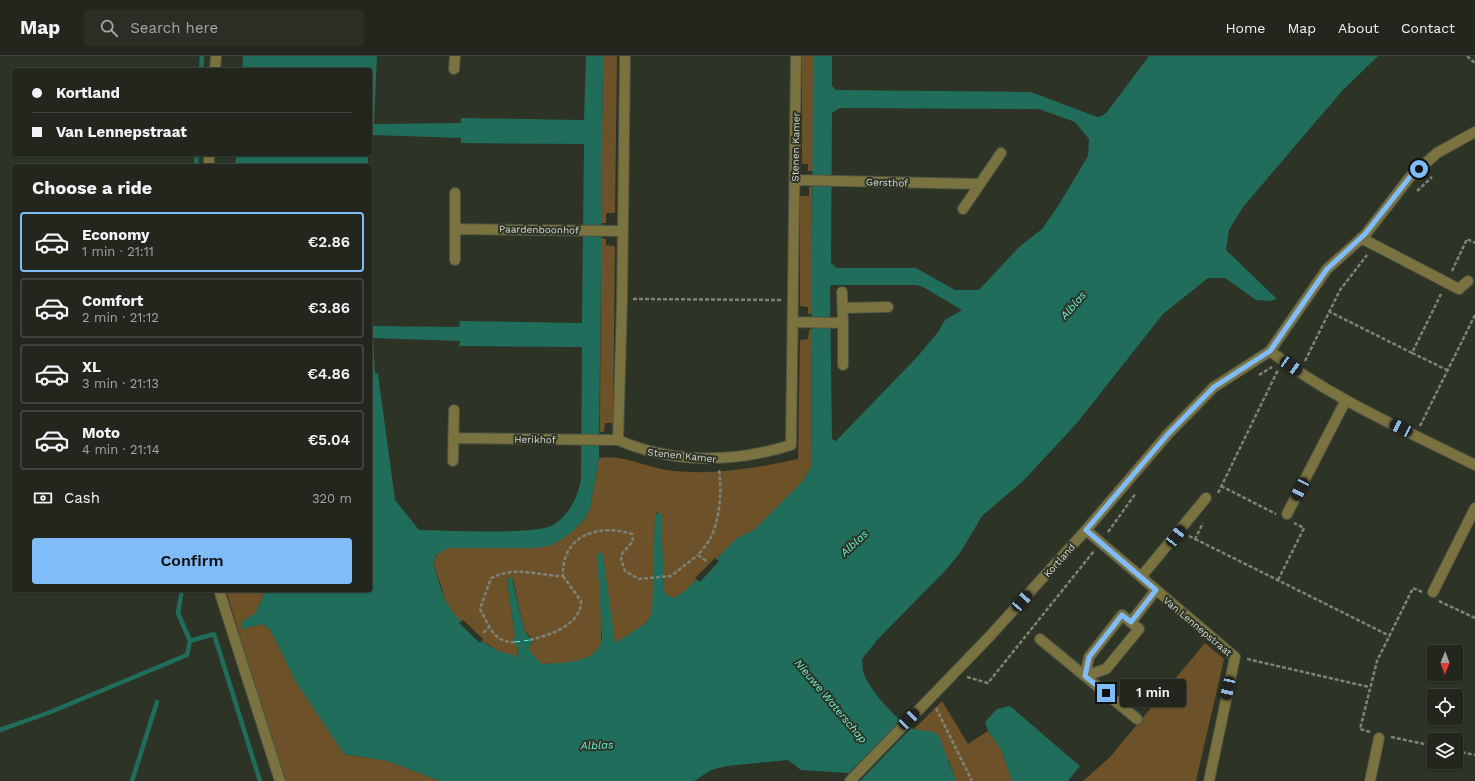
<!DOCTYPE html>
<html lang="en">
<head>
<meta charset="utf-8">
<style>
  :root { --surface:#22261c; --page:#2a2e25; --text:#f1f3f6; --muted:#a2a5a3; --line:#3f433b; --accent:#81bcfa }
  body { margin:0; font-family:"Work Sans",sans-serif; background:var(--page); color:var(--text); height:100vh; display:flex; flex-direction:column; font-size:15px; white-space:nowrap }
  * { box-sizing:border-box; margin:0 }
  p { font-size:13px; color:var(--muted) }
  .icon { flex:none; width:22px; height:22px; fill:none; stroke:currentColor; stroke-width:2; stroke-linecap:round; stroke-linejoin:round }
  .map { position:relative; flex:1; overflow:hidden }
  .side { position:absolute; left:12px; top:108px; width:360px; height:428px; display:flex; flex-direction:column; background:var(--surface); border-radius:4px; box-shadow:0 1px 3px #0004,0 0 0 1px var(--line) }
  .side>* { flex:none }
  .guide { position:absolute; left:12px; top:12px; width:360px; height:88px; border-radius:4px; box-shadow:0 1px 3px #0004,0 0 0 1px var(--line); display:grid; align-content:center; height:88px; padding:0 20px; background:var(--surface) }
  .needle { width:26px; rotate:181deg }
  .fabs { position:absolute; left:1427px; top:589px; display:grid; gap:8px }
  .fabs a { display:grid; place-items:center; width:36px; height:36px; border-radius:4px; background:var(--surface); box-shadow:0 1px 3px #0004,0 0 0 1px var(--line); font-size:20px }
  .end { position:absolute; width:18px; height:18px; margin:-9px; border:5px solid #81bcfa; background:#111; box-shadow:0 0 0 2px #111 }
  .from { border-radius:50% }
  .bubble { position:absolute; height:28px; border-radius:4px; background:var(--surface); box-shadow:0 1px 3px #0004,0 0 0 1px var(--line); font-size:13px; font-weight:600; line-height:28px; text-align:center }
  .car { position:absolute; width:12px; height:24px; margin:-12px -6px; border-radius:5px; box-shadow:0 0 3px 1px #0007; background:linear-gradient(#222 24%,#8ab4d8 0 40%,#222 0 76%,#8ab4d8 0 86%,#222 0) }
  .guide b { display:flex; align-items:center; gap:14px; height:38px; font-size:15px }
  .guide b+b { border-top:1px solid var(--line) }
  .guide i { width:10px; height:10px; background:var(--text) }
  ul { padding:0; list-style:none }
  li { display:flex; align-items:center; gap:12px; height:60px; margin:0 8px 6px; padding:0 12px; border:2px solid var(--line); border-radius:4px }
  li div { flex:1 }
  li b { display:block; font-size:15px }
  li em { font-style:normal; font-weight:600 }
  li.selected { border-color:var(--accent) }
  li>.icon { width:36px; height:36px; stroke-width:1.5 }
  h2 { padding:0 20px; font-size:18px; line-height:48px }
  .pay { display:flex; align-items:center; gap:10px; height:44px; padding:0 20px; font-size:15px }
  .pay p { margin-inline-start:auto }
  .cta { display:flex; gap:8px; margin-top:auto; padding:8px 20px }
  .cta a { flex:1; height:46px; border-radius:4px; background:var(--accent); color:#111; font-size:16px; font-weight:600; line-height:46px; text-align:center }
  header { display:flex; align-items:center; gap:24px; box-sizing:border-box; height:56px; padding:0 20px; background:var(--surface); border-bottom:1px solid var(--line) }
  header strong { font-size:19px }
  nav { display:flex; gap:22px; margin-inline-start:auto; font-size:14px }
  .search { width:280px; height:36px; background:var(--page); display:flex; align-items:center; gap:10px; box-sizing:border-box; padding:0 14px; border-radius:4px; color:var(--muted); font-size:15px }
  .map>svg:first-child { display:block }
  .green { fill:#6d5229 }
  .water { fill:#206d5c; fill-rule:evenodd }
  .pier { fill:#2d3325 }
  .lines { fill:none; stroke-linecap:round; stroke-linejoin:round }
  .stream { stroke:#206d5c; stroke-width:4.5 }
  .ferry { stroke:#6af2d2; stroke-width:1; stroke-dasharray:5 4; stroke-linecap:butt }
  .minor-casing { stroke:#4b5144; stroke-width:12 }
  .path { stroke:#7e8377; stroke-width:2.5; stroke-dasharray:4 2; stroke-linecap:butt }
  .minor { stroke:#7a723f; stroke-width:10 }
  .route { stroke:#81bcfa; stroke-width:5 }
  .labels { text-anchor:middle; stroke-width:4; stroke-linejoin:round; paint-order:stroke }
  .street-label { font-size:10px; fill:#d5d9d0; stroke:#2d3325 }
  .water-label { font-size:11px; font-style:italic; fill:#6af2d2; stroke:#2d3325 }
</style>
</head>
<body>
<header>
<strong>Map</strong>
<div class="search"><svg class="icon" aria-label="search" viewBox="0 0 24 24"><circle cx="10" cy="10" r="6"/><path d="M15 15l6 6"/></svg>Search here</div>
<nav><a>Home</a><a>Map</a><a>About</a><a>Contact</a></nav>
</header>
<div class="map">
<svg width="1475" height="725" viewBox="0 0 1475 725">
  <rect width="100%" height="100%" fill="#2d3325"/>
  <path class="green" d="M 603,0 L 617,0 L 615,157 L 606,157 L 606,167 L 601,167 Z
    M 802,0 L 813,0 L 813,115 L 808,115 L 808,108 L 802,108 Z
    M 809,131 L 812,131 L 812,258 L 808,258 L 808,251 L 800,250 L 800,140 L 809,140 Z
    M 601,182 L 606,183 L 606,189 L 615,190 L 613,367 L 605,367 L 604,376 L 600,376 Z
    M 812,273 L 811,411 L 803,425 L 754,474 L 737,482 L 685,535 L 674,542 L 665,538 L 664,533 L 658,456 L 655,458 L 653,554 C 650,570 627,579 614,588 L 603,499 L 601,588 C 591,609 562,607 542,608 L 530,597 L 528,591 L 534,585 L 524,574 L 513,523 L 509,521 L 507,525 L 515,580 L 514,583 L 518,592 L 517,601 C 495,599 457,567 447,548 C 443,541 443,534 440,527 C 434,510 428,500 448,492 L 537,492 L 575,473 L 586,461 L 590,452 L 599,402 C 626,398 648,413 674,415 C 716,419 757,412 798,403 L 800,284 L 808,283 L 809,274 Z
    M 226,534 L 266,534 L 255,558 L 241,566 L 242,573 L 262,568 L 270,573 L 296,626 L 344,698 L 388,705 L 440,725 L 284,725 Z
    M 1205,587 L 1224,603 L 1196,725 L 1083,725 L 1110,701 Z
    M 942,645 L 968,688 L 988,675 L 1002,695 L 1012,725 L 956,725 L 949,705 L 914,673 Z"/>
  <path class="water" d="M 243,0 L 377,0 L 374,68 L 461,67 L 461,62 L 584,64 L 586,0 L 603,0 L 599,402 L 590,452 L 586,461 L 575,473 L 561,484 L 552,489 L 537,492 L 448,492 L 436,499 C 435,502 434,505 434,508 C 434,513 445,546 448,549 C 459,566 494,602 516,598 L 512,600 L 517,601 L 518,592 L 511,585 L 515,580 L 507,525 L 509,521 L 512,522 L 524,574 L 528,580 L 534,585 L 530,588 L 529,594 L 542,608 C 563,606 599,609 602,581 L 597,497 L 600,496 L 603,499 L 615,587 L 646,567 L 652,558 L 655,458 L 661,457 L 664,533 L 665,538 L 674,542 L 685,535 L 737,482 L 754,474 L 803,425 L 811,411 L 813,0 L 832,0 L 832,30 L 836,34 L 1031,36 L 1097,61 L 1102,60 L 1107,56 L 1149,0 L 1378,0 L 1342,35 L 1243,151 L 1229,174 L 1226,194 L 1277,243 L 1270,245 L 1256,244 L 1225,222 L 1208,222 L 1163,258 L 1077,367 L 1024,424 L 982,460 L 960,497 L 945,515 L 878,583 L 862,603 C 863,607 862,614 864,618 C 868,632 900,669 914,673 C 923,675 930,674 938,678 L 956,725 L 852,725 L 848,717 L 801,714 L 788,704 L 727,710 L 711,714 L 694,725 L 440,725 L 388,705 L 344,698 L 296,626 L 270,573 L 262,568 L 242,573 L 241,566 L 255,558 L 266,534 L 370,534 L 370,255 L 372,270 L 459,271 L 460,265 L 582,267 L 584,88 L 461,87 L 461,82 L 372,79 L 371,101 L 368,101 L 368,110 L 235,110 L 236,98 L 370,98 L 370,14 L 242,14 ZM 840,52 L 1039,53 L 1075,66 L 1089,83 L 1088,100 L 1058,150 L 1042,173 L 1019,191 L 979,234 L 955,234 L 916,212 L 837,212 L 831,207 L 832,57 ZM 832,229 L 917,229 L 923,231 L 962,254 L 945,264 L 938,276 L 918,300 L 836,385 L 832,383 L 830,231 ZM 373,282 L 460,285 L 459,290 L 582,291 L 581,424 C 577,442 570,457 555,468 C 538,480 444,474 419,474 L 395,444 L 378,318 L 375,317 Z
    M 1010,650 L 1080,710 L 1068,725 L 1012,725 L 1002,695 L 988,675 L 985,666 L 997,653 Z"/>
  <path class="pier" d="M 715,502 L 719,505 L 700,526 L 695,522 Z
    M 463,564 L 483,583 L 480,587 L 459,567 Z
    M 901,661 L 913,670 L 860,725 L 850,725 L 847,719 L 898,667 Z"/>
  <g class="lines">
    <path class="stream" d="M 201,14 L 202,0
      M 196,110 L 197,98
      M 190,585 L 214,578 L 260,725
      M 0,674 L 48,657 L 187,599 L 190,585 L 178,557 L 182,534
      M 132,725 L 157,646"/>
    <path class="ferry" d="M 515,586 L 530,584"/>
    <defs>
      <path id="minor" d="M 625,0 L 622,246 L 618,384 C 673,408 734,407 791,389 L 796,0
        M 454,13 L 455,0
        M 215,14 L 216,0
        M 209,110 L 209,98
        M 795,124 L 980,128
        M 963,153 L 1001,97
        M 455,173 L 623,175
        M 1361,182 L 1459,233 L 1468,225
        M 455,204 L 455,137
        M 843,252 L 888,251
        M 793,266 L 843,267 L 842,236
        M 843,267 L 843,309
        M 1270,295 C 1332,343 1405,374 1475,409
        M 453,382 L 618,384
        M 453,405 L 454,354
        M 1287,458 L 1346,344
        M 1086,474 L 1235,601 L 1209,725
        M 1141,521 L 1206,442
        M 219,534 L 280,725
        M 1433,536 L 1475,452
        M 1122,559 L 1139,573 L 1106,613 L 1085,620 L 1089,601 Z
        M 1131,566 L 1156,534
        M 1040,583 L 1137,663
        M 850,725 L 990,580 L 1086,474 L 1168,378 L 1214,331 L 1270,295 L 1327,213 L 1365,179 L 1410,121 L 1437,97 L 1475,76
        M 1370,725 L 1379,682"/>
    </defs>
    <use href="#minor" class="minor-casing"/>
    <path class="path" d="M 1467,0 L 1475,7
      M 1417,135 L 1432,121
      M 1452,215 L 1467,183 L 1475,187
      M 633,243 L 782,244
      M 1328,255 L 1412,297 L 1441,238
      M 1412,297 L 1447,314
      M 1305,305 L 1340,234 L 1367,199
      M 1259,319 L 1272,311
      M 1420,370 L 1475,259
      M 1221,430 L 1276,458
      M 1218,437 L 1278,314
      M 1108,476 L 1136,437
      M 1189,480 L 1195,483 L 1203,467
      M 1195,483 L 1390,580
      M 706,505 L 698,499 C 703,493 708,487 711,481 C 720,463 722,433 719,414
      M 1278,524 L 1304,472 L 1294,467
      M 1439,545 L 1475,562
      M 483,577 L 488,572
      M 530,584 C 549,579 581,570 581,545 L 563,520
      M 515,586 C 493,587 489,569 480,553 L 491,522 C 517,509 537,520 563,520 C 561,480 598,467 632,478 L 633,485 L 622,498 L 621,503 L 625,515 L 639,523 L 671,520 L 698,499
      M 1247,603 L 1369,631
      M 967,621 L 988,627 L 1094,495
      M 936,652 L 972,725
      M 1370,676 L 1360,673 L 1377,605 L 1413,532 L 1422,536
      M 1391,681 L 1434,690
      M 1456,695 L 1475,699"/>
    <use href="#minor" class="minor"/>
  </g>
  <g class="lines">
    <path class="route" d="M 1106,637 L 1085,620 L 1089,601 L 1122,559 L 1131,566 L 1156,534 L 1086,474 L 1168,378 L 1214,331 L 1270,295 L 1327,213 L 1365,178 L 1410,121 L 1419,113"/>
  </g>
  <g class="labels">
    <g class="street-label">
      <text transform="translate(795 91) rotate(-89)" y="4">Stenen Kamer</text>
      <text transform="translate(887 126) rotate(2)" y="4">Gersthof</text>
      <text transform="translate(539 173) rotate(1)" y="4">Paardenboonhof</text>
      <text transform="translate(535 383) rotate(1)" y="4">Herikhof</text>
      <text transform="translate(682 399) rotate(6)" y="4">Stenen Kamer</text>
      <text transform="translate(1059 504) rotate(-48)" y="4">Kortland</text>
      <text transform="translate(1198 570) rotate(40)" y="4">Van Lennepstraat</text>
    </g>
    <g class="water-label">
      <text transform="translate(1073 249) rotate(-49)" y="4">Alblas</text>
      <text transform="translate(854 487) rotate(-43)" y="4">Alblas</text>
      <text transform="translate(831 645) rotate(50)" y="4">Nieuwe Waterschap</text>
      <text transform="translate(597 689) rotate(-2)" y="4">Alblas</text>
    </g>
  </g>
</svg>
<div class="fabs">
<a><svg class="needle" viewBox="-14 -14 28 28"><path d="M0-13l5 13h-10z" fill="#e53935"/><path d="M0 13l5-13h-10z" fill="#a2a5a3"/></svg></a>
<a><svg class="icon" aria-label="locate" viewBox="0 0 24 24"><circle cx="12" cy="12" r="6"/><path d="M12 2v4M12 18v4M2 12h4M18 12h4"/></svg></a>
<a><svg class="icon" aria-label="layers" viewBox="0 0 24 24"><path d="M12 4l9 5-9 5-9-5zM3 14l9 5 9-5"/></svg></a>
</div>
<i class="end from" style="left:1419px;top:113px"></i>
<i class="end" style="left:1106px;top:637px"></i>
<div class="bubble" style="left:1120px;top:623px;width:66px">1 min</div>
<i class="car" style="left:1291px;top:310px;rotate:124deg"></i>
<i class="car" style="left:1401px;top:372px;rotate:297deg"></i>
<i class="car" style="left:1300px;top:433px;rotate:207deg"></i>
<i class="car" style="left:1176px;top:480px;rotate:38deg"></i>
<i class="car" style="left:1022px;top:545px;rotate:42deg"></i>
<i class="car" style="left:1228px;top:632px;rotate:192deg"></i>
<i class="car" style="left:909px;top:663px;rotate:45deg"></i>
<div class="guide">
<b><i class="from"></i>Kortland</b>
<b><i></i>Van Lennepstraat</b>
</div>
<section class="side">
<h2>Choose a ride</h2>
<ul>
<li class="selected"><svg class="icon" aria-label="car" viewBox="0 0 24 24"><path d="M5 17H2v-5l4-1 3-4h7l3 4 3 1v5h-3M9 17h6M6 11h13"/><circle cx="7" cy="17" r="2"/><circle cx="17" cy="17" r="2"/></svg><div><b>Economy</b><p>1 min · 21:11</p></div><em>€2.86</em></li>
<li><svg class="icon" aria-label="car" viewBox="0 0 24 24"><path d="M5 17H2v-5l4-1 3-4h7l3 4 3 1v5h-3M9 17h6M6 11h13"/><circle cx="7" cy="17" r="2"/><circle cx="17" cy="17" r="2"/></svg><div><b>Comfort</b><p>2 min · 21:12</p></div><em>€3.86</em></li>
<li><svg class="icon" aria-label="car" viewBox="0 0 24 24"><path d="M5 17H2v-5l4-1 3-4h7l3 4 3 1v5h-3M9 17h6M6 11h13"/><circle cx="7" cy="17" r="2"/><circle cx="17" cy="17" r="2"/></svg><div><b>XL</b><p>3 min · 21:13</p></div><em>€4.86</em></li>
<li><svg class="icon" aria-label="car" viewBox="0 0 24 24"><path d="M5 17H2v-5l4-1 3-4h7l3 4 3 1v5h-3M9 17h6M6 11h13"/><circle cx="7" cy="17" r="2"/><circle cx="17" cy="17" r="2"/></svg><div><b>Moto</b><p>4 min · 21:14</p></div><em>€5.04</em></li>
</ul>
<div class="pay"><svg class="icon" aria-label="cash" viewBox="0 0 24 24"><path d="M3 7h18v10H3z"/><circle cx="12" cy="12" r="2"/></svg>Cash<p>320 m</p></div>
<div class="cta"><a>Confirm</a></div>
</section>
</div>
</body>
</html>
